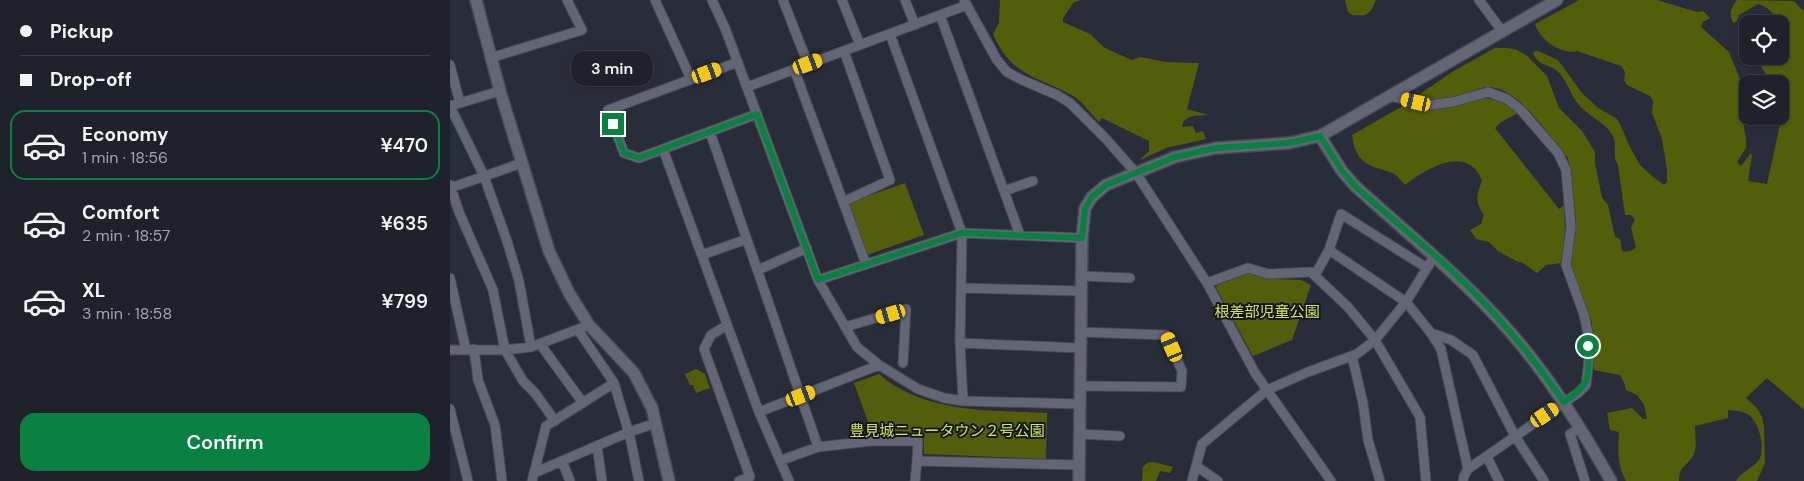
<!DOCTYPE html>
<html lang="en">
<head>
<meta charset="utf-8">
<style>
  :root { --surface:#1f222b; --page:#272a33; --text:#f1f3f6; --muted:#a1a4a9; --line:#3c3f47; --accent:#0b8043 }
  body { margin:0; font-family:"DM Sans","Noto Sans JP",sans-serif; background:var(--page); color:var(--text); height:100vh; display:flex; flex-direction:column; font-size:19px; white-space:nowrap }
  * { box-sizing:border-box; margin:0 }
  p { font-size:16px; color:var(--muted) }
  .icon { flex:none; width:28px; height:28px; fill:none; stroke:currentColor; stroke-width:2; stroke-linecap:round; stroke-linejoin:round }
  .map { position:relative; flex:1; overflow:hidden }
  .sheet { display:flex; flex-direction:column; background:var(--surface); width:450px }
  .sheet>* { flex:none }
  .guide { display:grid; align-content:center; height:110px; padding:0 20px; background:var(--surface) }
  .controls { position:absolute; left:1289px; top:15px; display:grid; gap:10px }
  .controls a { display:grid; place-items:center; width:50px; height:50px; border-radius:10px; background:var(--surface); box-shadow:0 1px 4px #0004,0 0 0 1px var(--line); font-size:25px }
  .end { position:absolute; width:22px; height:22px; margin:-11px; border:6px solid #0b8043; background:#fff; box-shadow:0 0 0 2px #fff }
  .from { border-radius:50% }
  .bubble { position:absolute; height:35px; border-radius:15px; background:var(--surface); box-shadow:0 1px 4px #0004,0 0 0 1px var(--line); font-size:16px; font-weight:600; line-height:35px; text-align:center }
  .car { position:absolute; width:15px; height:30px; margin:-15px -8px; border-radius:6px; box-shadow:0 0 4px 1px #0007; background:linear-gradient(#f5c518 24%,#345 0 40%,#f5c518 0 76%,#345 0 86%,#f5c518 0) }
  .guide b { display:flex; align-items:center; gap:18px; height:48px; font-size:19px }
  .guide b+b { border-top:1px solid var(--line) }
  .guide i { width:12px; height:12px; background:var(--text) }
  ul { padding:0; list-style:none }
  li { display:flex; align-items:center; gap:15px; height:70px; margin:0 10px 8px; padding:0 10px; border:2px solid transparent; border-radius:15px }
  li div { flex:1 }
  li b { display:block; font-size:19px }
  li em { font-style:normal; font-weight:600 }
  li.selected { border-color:var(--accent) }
  li>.icon { width:45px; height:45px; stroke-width:1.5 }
  .cta { display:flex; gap:10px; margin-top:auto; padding:10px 20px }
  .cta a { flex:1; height:58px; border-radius:15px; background:var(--accent); color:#fff; font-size:20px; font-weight:600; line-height:58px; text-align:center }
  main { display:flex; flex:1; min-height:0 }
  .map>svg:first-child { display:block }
  .green { fill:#535d0c }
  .forest { fill:#535e0a }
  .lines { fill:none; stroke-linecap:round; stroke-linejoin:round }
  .minor-casing { stroke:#464953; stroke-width:11 }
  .tertiary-casing { stroke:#464953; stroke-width:14 }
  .minor { stroke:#636775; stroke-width:9 }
  .tertiary { stroke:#636775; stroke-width:11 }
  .route { stroke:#0b8043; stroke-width:6 }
  .labels { text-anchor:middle; stroke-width:4; stroke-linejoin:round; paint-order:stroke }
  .park-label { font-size:15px; fill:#d2e664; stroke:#14161b }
</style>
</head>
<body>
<main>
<section class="sheet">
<div class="guide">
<b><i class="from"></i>Pickup</b>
<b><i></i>Drop-off</b>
</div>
<ul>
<li class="selected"><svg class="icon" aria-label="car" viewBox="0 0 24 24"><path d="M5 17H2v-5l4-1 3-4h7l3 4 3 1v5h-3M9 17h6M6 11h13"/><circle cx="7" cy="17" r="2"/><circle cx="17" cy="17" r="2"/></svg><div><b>Economy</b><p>1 min · 18:56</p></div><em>¥470</em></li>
<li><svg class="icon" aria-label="car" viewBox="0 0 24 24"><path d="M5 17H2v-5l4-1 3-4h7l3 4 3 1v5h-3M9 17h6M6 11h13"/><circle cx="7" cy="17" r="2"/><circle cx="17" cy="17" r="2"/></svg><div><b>Comfort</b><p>2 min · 18:57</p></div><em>¥635</em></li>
<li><svg class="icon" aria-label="car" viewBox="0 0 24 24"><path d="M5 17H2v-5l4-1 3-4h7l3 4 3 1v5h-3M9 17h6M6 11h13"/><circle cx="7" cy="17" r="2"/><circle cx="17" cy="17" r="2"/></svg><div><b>XL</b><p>3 min · 18:58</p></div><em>¥799</em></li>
</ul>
<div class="cta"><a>Confirm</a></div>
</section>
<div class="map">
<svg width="1354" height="481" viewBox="0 0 1354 481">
  <rect width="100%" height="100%" fill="#292d39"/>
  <path class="green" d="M 455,183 L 474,235 L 417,255 L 398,203 Z
    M 801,273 L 822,279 L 851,280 L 861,285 L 842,340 L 803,356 L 766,288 L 767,284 Z
    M 246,369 L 255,374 L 260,388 L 246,393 L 243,385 L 240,385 L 235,374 Z
    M 429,374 C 475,414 540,410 597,413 L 596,459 L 474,454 L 474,438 L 451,431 L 422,433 L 404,383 Z"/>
  <path class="forest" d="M 550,0 L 632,0 L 624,2 L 613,18 L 613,22 L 640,34 L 655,48 L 682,60 L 691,57 L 715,62 L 749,63 L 737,109 L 758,115 C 747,116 734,114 732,127 L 743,126 L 746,133 L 753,131 L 756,139 L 716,148 L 690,160 L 699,151 L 699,141 L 652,118 L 649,122 C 642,115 634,103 625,97 C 589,76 562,78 543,34 L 549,23 Z
    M 895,0 L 926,0 C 919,15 919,16 902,15 L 898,12 Z
    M 1129,0 L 1207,0 L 1247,12 L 1253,11 L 1260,18 L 1253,22 L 1251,27 L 1279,52 L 1290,79 L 1289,82 L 1294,97 L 1294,128 L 1296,139 L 1296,148 L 1287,162 L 1291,166 L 1300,154 L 1302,155 L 1298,181 L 1317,184 L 1333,111 L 1330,102 L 1330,84 L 1321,84 L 1306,56 L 1330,56 L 1330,51 L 1334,48 C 1330,30 1329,10 1308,4 L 1289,15 L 1287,21 L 1284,23 C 1277,15 1282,7 1287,0 L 1344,1 L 1352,10 L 1354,9 L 1354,410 L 1317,378 L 1296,398 L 1307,408 L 1312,417 L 1314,427 L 1315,463 L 1307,481 L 1286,481 C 1291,472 1303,468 1309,460 C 1316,449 1309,420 1297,414 C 1291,410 1285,411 1278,410 L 1278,418 L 1245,426 C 1245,434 1247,447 1244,454 C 1239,465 1229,465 1229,481 L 1176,481 C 1167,465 1168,450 1169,432 L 1160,430 L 1157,413 L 1182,408 L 1193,419 L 1197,419 L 1194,405 L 1187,395 L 1176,390 L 1174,382 L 1170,375 L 1144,370 L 1142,323 L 1138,311 L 1124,279 L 1120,264 L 1126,231 L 1126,221 L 1120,166 L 1117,156 L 1115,157 C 1099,135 1068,87 1039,87 C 1028,87 1015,95 1006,99 C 1031,98 1047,95 1068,113 L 1051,122 L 1045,128 L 1109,209 L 1114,205 L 1115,232 L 1111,263 L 1096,265 L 1087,273 L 1073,263 L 1066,261 L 1048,251 L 1039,242 L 1026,239 L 1020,230 L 1031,224 L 1034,215 C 1025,201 1026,196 1032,181 C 1018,143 976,169 955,185 C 951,181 948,176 943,173 C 938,171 932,170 927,168 C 910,163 904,152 902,135 L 951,107 L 974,108 L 986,100 L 968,99 L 967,96 L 1002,72 L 1045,48 L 1057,48 L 1067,50 L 1076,55 L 1097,76 L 1109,108 L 1132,131 L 1145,152 L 1145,163 L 1152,198 L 1158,205 L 1165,237 L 1170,239 L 1172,251 C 1178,252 1181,252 1186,247 L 1181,228 L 1185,220 L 1181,215 L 1175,215 L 1168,165 C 1161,155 1169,143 1161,133 C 1153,121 1138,116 1129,105 C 1120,95 1117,78 1106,70 C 1098,64 1086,65 1083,52 L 1088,51 L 1108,60 L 1132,93 L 1148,108 L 1166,118 L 1170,124 L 1179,145 L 1190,165 L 1202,176 L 1214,185 L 1217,182 L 1217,170 L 1212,139 L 1202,113 L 1203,101 L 1200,96 L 1177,85 L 1174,80 L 1175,72 L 1171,66 L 1127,51 C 1111,55 1090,40 1085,24 Z
    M 703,462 L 723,467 L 720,473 L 710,471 L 706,481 L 692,481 L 693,467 L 697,463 Z"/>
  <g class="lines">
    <defs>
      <path id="minor" d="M 205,0 L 241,79
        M 262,0 L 275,28 L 368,280 L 407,347 L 429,365 L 468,389 L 494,398 L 513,401 L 629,404
        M 333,0 L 358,64
        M 392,0 L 410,45
        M 455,0 L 465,25
        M 514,0 L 547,60 L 557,72 L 572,80 L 607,95 L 620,103 L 656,139 L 686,173 L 757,283 L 805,373 L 881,481
        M 1029,0 L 1052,31
        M 490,15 L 570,235
        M 440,34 L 512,233 L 510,343 L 513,401
        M 40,58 L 132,30 L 117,0
        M 288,62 L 158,110 L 174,153 L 189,158 L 307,114
        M 0,65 L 10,103
        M 344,69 L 416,264
        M 297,87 L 517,5
        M 50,91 L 0,106 L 34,176 L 57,241 L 69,281 L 81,347
        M 939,96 L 979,105 L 1003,102 L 1038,92 L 1057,99 L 1071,110 L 1108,153 L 1116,170 L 1121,227 L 1116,265 L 1134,315 L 1138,333 L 1139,359 L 1136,385 L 1128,393 L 1018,469 L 1014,476 L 1013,481
        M 260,132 L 368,447
        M 213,149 L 309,412 L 339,481
        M 0,185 L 9,212 L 43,290 L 55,350 L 73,381 L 85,393 L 105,421
        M 0,188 L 72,163
        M 554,191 L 583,181
        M 393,202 L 440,180 L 394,51
        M 879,250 L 956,302 L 980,263
        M 252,255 L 297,239
        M 308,270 L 357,248
        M 865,275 L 879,250 L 891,214 L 977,268
        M 631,276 L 680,278
        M 0,278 L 16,350
        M 368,280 L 512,233 L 632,238
        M 757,283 L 798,268 L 818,274 L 861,272 L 898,307 L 925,340 L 970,417 L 976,481
        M 511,288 L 631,291
        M 277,325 L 261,335 L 254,349 L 300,477 L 289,481
        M 395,327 L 456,309 L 453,363
        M 981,333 L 1001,340 L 1023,355 L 1065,436 L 1094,481
        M 510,343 L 630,348
        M 90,344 L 133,403
        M 24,349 L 28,380 L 45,425 L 52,481
        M 0,350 L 55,350 L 81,347 L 134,327
        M 902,356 L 913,403 L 918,440 L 930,481
        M 164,383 L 180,437 L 189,481
        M 630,386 L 731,387 L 732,371 L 716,335 L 630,332
        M 0,409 L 18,481
        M 309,412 L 429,365
        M 1130,428 L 1120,434 L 1135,481
        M 629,434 L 670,436
        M 147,446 L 152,481
        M 1037,457 L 1049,481
        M 332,460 L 368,447 L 421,441 L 468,441 L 467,461
        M 112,461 L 120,481
        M 746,466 L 768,481
        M 84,473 L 179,432 L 206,423
        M 82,481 L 96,426 L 164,383 L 128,330
        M 465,481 L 467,461 L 629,465
        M 742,481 L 752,444 L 817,390 L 858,372 L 907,354 L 925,340 L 956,302 L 981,333 L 991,349 L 1018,469"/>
      <path id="tertiary" d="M 26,0 L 50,91 L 99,251 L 119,293 L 139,325 L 184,373 L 202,408 L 219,481
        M 870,136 L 892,171 L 905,186 C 958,234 1014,279 1061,333 C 1100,378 1132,429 1161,481
        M 629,481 L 632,238 L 635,208 L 642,197 L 656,185 L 725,157 L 766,148 L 839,143 L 870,136 L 1107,0"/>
    </defs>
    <use href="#minor" class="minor-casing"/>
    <use href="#tertiary" class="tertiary-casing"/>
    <use href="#minor" class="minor"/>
    <use href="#tertiary" class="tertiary"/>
  </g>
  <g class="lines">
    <path class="route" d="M 163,124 L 174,153 L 189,158 L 307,114 L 368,280 L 512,233 L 632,238 L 635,208 L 642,197 L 656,185 L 725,157 L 766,148 L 839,143 L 870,136 L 892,171 L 905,186 C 936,214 969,241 1000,269 C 1043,309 1081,354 1114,402 C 1141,385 1139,377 1138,346"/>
  </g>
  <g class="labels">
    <g class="park-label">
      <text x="817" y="317">根差部児童公園</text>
      <text x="497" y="436">豊見城ニュータウン２号公園</text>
    </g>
  </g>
</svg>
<div class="controls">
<a><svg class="icon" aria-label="locate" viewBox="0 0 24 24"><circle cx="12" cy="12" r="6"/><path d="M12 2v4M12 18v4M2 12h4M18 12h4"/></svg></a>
<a><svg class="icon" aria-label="layers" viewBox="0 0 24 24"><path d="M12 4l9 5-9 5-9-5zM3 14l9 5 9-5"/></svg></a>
</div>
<i class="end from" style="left:1138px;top:346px"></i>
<i class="end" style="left:163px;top:124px"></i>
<div class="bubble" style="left:121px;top:51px;width:82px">3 min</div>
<i class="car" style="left:358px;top:64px;rotate:70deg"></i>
<i class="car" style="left:257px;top:73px;rotate:70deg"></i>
<i class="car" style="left:966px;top:102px;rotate:283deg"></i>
<i class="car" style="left:441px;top:314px;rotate:253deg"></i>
<i class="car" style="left:722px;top:347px;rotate:337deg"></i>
<i class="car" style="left:351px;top:396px;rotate:69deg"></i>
<i class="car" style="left:1095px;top:415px;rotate:56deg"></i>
</div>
</main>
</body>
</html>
